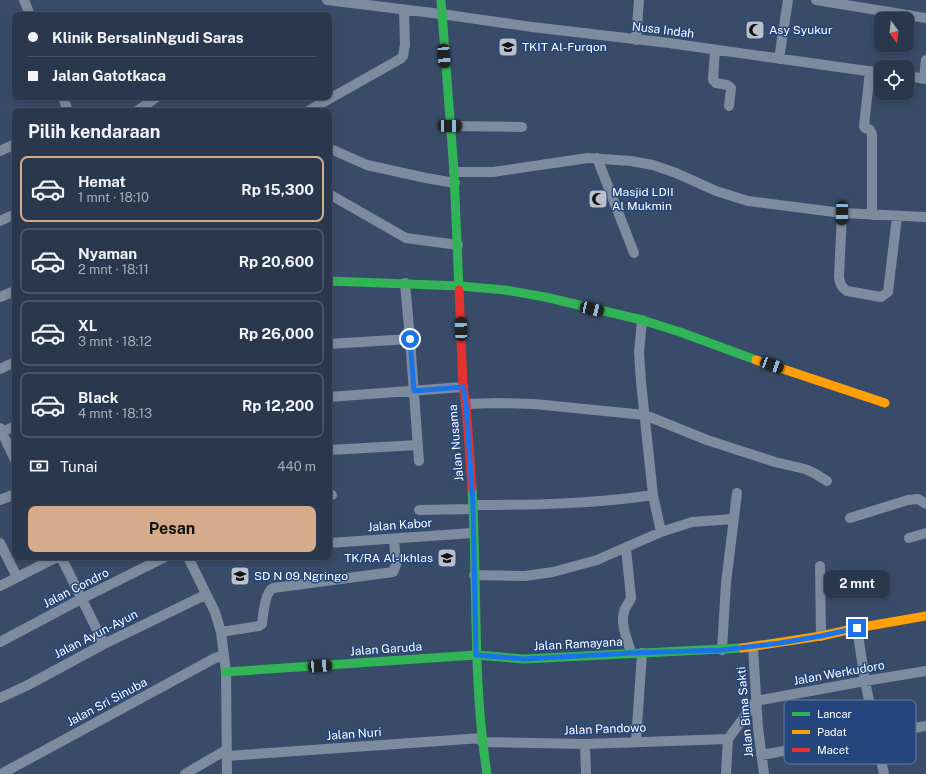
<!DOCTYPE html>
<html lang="id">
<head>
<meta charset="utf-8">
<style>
  :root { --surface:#2a384e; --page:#323f55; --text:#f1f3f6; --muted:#a5acb6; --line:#465266; --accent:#d6ab8b }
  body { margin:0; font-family:"Public Sans",sans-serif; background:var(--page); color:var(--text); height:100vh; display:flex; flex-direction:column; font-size:15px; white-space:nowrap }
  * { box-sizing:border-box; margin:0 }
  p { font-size:13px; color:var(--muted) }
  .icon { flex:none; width:22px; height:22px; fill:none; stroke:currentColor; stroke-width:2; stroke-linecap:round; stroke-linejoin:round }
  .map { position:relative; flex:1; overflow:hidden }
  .details { position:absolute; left:12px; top:108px; width:320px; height:452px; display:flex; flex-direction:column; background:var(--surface); border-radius:8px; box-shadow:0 2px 6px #0003,0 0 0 1px var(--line) }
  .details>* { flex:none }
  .banner { position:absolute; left:12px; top:12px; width:320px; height:88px; border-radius:8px; box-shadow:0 2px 6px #0003,0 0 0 1px var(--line); display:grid; align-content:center; height:88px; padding:0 16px; background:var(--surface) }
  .needle { width:26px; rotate:165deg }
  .buttons { position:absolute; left:874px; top:12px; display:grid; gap:8px }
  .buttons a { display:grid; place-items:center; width:40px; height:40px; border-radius:8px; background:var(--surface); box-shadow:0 2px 6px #0003,0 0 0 1px var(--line); font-size:20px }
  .end { position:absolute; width:18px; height:18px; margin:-9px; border:5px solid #1a73e8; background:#fff; box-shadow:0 0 0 2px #fff }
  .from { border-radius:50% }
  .bubble { position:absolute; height:28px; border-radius:8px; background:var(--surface); box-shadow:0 2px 6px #0003,0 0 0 1px var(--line); font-size:13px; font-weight:700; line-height:28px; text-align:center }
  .car { position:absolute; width:12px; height:24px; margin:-12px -6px; border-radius:5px; box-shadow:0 0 3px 1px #0007; background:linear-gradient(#222 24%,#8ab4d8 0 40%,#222 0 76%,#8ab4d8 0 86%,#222 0) }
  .banner b { display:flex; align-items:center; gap:14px; height:38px; font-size:15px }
  .banner b+b { border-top:1px solid var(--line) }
  .banner i { width:10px; height:10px; background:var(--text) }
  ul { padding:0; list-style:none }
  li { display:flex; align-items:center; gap:12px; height:66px; margin:0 8px 6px; padding:0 8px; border:2px solid var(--line); border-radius:8px }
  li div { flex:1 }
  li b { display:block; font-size:15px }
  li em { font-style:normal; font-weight:700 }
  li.active { border-color:var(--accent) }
  li>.icon { width:36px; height:36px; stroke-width:1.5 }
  h2 { padding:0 16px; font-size:18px; line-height:48px }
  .pay { display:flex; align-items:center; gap:10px; height:44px; padding:0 16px; font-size:15px }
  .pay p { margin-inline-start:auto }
  .button { display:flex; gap:8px; margin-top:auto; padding:8px 16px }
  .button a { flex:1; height:46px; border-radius:8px; background:var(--accent); color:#111; font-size:16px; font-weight:700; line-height:46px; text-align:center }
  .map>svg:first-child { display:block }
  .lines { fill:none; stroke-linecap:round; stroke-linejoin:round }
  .street { stroke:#7d8b9f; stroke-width:10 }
  .fast { stroke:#30b455; stroke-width:9 }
  .slow { stroke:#ff9f0a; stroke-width:9 }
  .jam { stroke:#e5322d; stroke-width:9 }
  .route { stroke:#1a73e8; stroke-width:5 }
  .labels { text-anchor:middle; stroke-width:3; stroke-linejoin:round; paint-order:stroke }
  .street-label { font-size:12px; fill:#fff; stroke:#24467c }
  .poi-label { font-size:12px; fill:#fff; stroke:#24467c; text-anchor:start }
  .key { fill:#24467c; stroke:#667ea3; stroke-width:1 }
  .key-label { font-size:11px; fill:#fff }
</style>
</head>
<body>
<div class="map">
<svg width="926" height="774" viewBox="0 0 926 774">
  <rect width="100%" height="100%" fill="#384b68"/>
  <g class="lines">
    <path class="street" d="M 24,0 L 30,15
      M 327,0 L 441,14 L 532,27 L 669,43 L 881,73
      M 816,0 L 926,18
      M 636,40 L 639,0
      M 715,50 L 713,80 L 716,83 L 727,85 L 731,88 L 729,106
      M 779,59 L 788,0
      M 870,71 L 864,126 L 865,128 C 870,129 871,130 872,135 L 872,215
      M 907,76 L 926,79
      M 924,78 L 926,60
      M 63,97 L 68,111
      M 137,111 L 157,97
      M 308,111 L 400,59 L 403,56 L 405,45 L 404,10
      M 450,126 L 522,127
      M 333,150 L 367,165 L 426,178 L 455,183
      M 0,151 L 15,144
      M 597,158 L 634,253
      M 454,172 L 493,172 L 588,158 L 631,161 L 653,165 L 676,173 L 716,191 L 748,201 L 842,213 L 926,217
      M 329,194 L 406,238 L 458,245
      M 842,213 L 839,277 C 840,284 841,287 847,291 L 881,297 L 888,292 L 897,217
      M 0,221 L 15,214
      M 405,283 L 410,339
      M 0,297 L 15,291
      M 642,320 L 639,352 L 641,382 L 653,495 L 661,532
      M 329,344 L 410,339 L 419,461
      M 0,369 L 15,362
      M 329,397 L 463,387
      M 466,404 L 496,403 L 534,404 L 645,415 L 707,440 L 775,462 L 805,469 L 814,473 L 827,481
      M 0,428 L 15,460
      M 2,432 L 15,426
      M 329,450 L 418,445
      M 329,495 L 332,495
      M 0,500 L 15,494
      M 473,505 C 533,505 594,504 653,495
      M 419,510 L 473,509
      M 850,518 L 908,500 L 918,499 L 926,504
      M 909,538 L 926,533
      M 0,543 L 17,577
      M 329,543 L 473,533
      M 626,548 L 631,598 C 629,604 625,606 624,612 C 620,624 628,641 631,653
      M 61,557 L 104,644
      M 188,557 L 215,612 L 221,632 L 226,672 L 227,774
      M 820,566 L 821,636
      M 474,575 L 525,576 L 553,572 L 597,560 L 661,532 L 692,522 L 733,519
      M 0,586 L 57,557
      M 857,628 L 865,681 L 884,774
      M 221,632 L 259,626 L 262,624 C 263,615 265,592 273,588 L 393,572 L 396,565 L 394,539
      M 0,642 L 81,599 L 165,557
      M 753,647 L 758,728 L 764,774
      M 722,650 L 726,583 L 737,493
      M 0,698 L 28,685 L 104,644 L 205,595
      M 756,701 L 865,681 L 926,671
      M 636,741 L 642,653
      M 482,742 L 585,744 L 728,739
      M 585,744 L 586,774
      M 761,755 L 926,726
      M 227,756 L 482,738
      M 3,773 L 215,658 L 224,655
      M 185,774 L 226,750
      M 726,774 L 728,739 L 756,701"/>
    <path class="fast" d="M 441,0 L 454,172 L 459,290
      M 329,281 L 460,286 L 505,290 L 545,297 L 642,320 L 680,332 L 756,360
      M 472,488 C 478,583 472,679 487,774
      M 226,672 L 476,655 L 524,659 L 742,648"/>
    <path class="slow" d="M 756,360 L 885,403
      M 742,648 L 821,636 L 857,628 L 926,616"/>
    <path class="jam" d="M 459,290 L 463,387 L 466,404 L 472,488"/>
  </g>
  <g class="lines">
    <path class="route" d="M 410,339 L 414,391 L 463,387 L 466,404 L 473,505 L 476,655 L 524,659 L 631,653 L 722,650 L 780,643 L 821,636 L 857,628"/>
  </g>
  <defs>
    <symbol id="mosque-square" viewBox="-11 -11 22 22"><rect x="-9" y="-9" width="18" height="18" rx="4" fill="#b9c0ca" stroke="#24467c"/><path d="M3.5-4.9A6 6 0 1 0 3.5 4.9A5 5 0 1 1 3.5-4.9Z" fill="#111"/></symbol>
    <symbol id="school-square" viewBox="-11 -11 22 22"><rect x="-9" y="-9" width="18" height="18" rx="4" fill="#b9c0ca" stroke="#24467c"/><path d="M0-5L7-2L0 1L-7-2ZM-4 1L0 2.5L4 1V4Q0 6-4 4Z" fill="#111"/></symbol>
  </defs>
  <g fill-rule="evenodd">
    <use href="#mosque-square" x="744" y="19" width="22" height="22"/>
    <use href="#school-square" x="497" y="36" width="22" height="22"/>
    <use href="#mosque-square" x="587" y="188" width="22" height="22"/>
    <use href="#school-square" x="436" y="547" width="22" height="22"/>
    <use href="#school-square" x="229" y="565" width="22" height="22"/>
  </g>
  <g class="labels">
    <g class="street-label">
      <text transform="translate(663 30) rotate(7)" y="4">Nusa Indah</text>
      <text transform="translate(456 443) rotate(-95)" y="4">Jalan Nusama</text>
      <text transform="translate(400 525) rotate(-4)" y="4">Jalan Kabor</text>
      <text transform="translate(76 588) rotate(-27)" y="4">Jalan Condro</text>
      <text transform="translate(96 634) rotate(-27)" y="4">Jalan Ayun-Ayun</text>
      <text transform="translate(578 644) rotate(-3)" y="4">Jalan Ramayana</text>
      <text transform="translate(386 649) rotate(-4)" y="4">Jalan Garuda</text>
      <text transform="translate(839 673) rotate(-10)" y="4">Jalan Werkudoro</text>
      <text transform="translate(107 702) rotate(-28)" y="4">Jalan Sri Sinuba</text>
      <text transform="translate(745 712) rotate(-95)" y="4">Jalan Bima Sakti</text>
      <text transform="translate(605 729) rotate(-2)" y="4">Jalan Pandowo</text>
      <text transform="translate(354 734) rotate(-4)" y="4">Jalan Nuri</text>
    </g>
    <g class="poi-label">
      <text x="769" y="34">Asy Syukur</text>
      <text x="522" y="51">TKIT Al-Furqon</text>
      <text x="612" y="196">Masjid LDII<tspan x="612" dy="14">Al Mukmin</tspan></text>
      <text x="433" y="562" text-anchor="end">TK/RA Al-Ikhlas</text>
      <text x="254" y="580">SD N 09 Ngringo</text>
    </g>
  </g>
  <rect x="784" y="700" width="132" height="64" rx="6" class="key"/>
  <rect x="792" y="712" width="18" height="4" fill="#30b455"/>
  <rect x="792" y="730" width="18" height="4" fill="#ff9f0a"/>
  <rect x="792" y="748" width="18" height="4" fill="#e5322d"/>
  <g class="key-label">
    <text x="817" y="718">Lancar</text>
    <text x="817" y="736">Padat</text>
    <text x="817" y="754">Macet</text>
  </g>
</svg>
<div class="buttons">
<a><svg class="needle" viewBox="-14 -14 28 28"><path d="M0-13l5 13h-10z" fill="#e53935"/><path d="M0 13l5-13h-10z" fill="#a5acb6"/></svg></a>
<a><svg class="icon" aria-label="locate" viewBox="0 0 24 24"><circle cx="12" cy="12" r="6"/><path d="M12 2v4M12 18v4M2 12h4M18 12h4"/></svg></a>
</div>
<i class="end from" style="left:410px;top:339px"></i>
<i class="end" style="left:857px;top:628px"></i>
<div class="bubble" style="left:824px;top:570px;width:66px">2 mnt</div>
<i class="car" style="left:444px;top:56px;rotate:176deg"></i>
<i class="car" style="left:450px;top:126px;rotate:90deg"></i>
<i class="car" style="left:842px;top:213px;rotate:181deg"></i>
<i class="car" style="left:592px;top:309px;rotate:103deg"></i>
<i class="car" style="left:461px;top:329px;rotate:358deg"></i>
<i class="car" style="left:772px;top:365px;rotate:110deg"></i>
<i class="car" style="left:320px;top:666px;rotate:86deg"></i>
<div class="banner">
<b><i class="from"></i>Klinik BersalinNgudi Saras</b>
<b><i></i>Jalan Gatotkaca</b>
</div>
<section class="details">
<h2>Pilih kendaraan</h2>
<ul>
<li class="active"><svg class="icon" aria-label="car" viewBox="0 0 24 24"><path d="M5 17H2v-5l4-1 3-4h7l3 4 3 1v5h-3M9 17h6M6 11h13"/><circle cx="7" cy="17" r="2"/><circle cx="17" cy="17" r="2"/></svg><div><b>Hemat</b><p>1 mnt · 18:10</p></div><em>Rp 15,300</em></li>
<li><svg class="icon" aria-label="car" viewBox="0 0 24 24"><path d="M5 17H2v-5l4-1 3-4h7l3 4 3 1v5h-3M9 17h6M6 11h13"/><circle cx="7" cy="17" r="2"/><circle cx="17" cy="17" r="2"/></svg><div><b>Nyaman</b><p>2 mnt · 18:11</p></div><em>Rp 20,600</em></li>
<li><svg class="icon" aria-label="car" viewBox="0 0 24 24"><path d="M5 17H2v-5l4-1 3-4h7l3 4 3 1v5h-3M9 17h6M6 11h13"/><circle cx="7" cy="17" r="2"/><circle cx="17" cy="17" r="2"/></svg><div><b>XL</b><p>3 mnt · 18:12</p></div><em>Rp 26,000</em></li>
<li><svg class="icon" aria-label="car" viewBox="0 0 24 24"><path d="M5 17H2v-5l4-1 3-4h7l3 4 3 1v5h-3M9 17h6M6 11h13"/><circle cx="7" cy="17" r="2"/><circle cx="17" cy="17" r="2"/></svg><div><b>Black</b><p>4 mnt · 18:13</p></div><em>Rp 12,200</em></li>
</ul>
<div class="pay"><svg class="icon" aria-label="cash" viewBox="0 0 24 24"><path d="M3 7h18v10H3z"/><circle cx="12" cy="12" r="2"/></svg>Tunai<p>440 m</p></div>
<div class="button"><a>Pesan</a></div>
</section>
</div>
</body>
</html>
